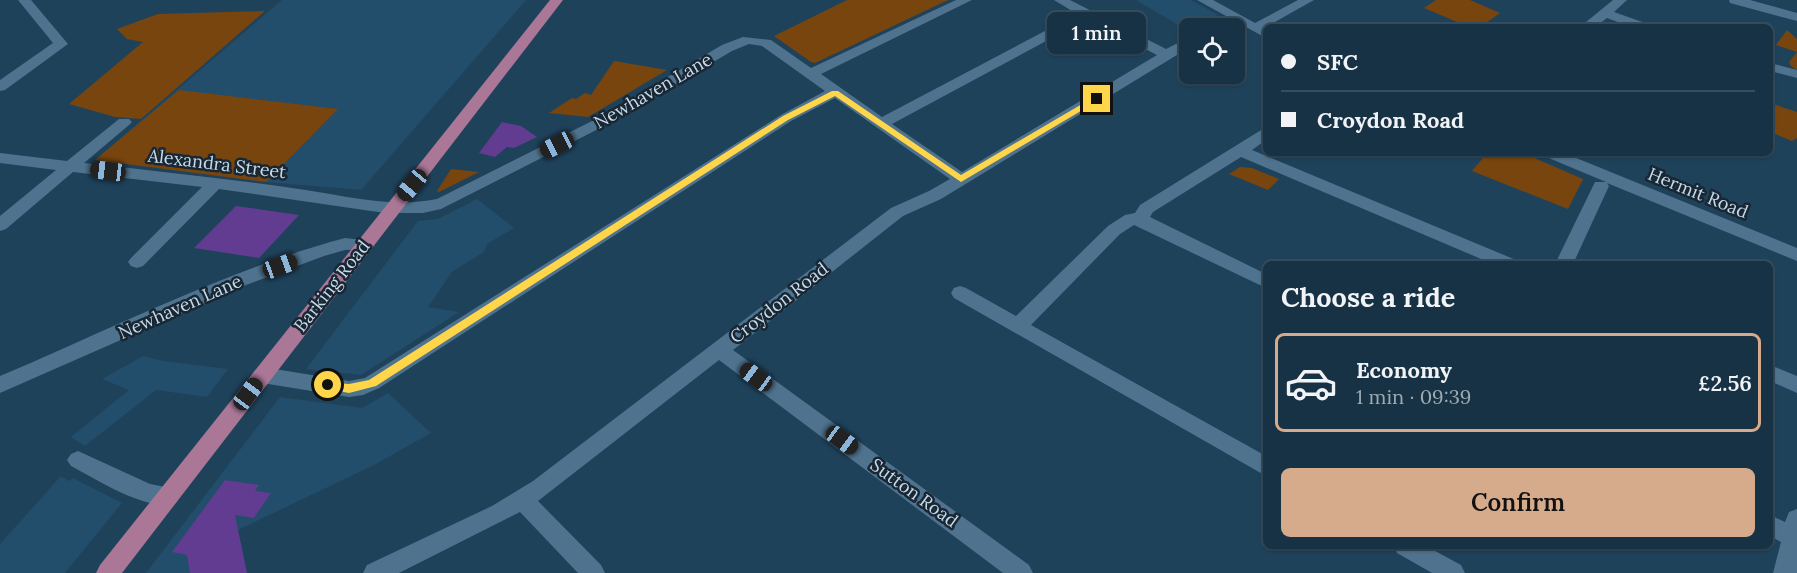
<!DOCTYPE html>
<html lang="en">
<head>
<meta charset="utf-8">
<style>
  :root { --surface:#173244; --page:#243e4f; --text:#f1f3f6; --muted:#9eaab2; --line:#364d5d; --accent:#d6ab8b }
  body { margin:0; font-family:Lora,serif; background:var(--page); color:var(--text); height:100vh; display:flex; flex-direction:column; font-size:22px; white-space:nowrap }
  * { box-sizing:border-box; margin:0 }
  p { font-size:20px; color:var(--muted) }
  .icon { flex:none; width:33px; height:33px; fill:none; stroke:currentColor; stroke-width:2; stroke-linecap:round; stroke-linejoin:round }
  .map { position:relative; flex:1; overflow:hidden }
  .sheet { position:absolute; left:1263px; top:261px; width:510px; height:288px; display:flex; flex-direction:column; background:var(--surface); border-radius:9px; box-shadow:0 2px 4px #0004,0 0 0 2px var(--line) }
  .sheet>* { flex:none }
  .banner { position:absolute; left:1263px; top:24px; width:510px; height:132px; border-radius:9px; box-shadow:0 2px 4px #0004,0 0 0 2px var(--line); display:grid; align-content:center; height:132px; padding:0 18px; background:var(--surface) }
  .fabs { position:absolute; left:1179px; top:18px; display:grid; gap:12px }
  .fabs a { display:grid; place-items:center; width:66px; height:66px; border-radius:9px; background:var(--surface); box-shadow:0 2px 4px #0004,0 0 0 2px var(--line); font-size:30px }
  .end { position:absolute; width:27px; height:27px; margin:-14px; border:8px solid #ffd54a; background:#111; box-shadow:0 0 0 3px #111 }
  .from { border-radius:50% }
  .bubble { position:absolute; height:42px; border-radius:9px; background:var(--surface); box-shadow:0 2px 4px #0004,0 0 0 2px var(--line); font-size:20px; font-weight:600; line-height:42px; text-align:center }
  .car { position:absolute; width:18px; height:36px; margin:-18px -9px; border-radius:8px; box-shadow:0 0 4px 2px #0007; background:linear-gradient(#222 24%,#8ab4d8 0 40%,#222 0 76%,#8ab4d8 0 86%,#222 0) }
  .banner b { display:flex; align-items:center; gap:21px; height:57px; font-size:22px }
  .banner b+b { border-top:2px solid var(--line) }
  .banner i { width:15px; height:15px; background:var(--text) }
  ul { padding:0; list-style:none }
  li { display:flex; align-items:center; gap:18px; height:99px; margin:0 12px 9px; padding:0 6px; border:3px solid transparent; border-radius:9px }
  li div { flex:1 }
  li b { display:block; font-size:22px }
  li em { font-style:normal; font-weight:600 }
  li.active { border-color:var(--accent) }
  li>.icon { width:54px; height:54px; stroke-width:1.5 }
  h2 { padding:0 18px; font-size:27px; line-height:72px }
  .button { display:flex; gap:12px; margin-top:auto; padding:12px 18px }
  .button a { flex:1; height:69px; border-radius:9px; background:var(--accent); color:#111; font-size:24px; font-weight:600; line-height:69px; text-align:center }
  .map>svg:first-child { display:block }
  .built { fill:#224d6b }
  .green { fill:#78450e }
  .building { fill:#613c90 }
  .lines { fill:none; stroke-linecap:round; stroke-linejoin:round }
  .minor { fill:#4f738e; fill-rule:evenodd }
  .major { fill:#aa7796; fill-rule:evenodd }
  .route { fill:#ffd54a }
  .labels { text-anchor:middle; stroke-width:5; stroke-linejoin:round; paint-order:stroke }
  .street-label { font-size:18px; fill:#c6dae9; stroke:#182733 }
</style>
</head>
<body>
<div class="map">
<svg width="1797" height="573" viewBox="0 0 1797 573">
  <rect width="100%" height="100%" fill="#1f425b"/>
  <path class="built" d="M 282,0 L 526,0 L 361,190 L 266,182 L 95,160 Z
    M 1136,0 L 1191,0 L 1218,15 L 1185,29 Z
    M 477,199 L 514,228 L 487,244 L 484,252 L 452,272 L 428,307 L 459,312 L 361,375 L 306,369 L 418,221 L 438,219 Z
    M 143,356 L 163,361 L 228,369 L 207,397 L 156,390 L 85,446 L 71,437 L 129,390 L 102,379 Z
    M 388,393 L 431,433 L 374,465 L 238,530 L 247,573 L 146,573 L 280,397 L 362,408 Z
    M 61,476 L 69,481 L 73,478 L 122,503 L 65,573 L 0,573 L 0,544 Z"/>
  <path class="green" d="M 847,0 L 948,0 L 815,63 L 811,62 L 774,36 Z
    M 1436,0 L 1470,0 L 1500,13 L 1480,27 L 1469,27 L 1424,8 Z
    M 265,11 L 141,119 L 115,117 L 69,104 L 143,42 L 127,39 L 117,29 L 158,14 Z
    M 1787,30 L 1797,39 L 1797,70 L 1791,66 L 1789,62 L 1797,52 L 1776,45 Z
    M 614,61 L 667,70 L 588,117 L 549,113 L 572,98 L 576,99 L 585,93 L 591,95 Z
    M 179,90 L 338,109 L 266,182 L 95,160 Z
    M 1770,103 L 1797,112 L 1797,138 L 1792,141 L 1770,132 Z
    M 1487,153 L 1523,153 L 1583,179 L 1568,209 L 1472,171 Z
    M 1240,167 L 1252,168 L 1279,179 L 1268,190 L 1229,174 Z
    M 451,169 L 479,172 L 439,192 L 437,191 Z"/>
  <path class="building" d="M 502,122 L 521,126 L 537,137 L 514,148 L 507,147 L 495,157 L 479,153 Z
    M 236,206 L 299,215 L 259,258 L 194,248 Z
    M 225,480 L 259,485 L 255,491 L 271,493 L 254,518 L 235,515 L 247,573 L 190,573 L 187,555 L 172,552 Z"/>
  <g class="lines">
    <path class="minor" d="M 18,0 L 31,0 L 68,44 L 5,90 L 0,91 L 0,80 L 53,43 Z
      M 956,0 L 972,0 L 821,74 L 882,117 L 1077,14 L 1054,0 L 1070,0 L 1166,49 L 1190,37 L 1190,47 L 941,199 L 903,216 L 733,350 L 1029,565 L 1033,573 L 1003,573 L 719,360 L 538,501 L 601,565 L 605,573 L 578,573 L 520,512 L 399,573 L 363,573 L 367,565 L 492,506 L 533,481 L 891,208 L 929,191 L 950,179 L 835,98 L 791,121 L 379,388 L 363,395 L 349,397 L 262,383 L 255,380 L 252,375 L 255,370 L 262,367 L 349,381 L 365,378 L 781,115 L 825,91 L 762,46 L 749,44 L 732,51 L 610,123 L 441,209 L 423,213 L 385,213 L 219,189 L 143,266 L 137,268 L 131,266 L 128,262 L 131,258 L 202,187 L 73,172 L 6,229 L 0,231 L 0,216 L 56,170 L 0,163 L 0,153 L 67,161 L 119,119 L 129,119 L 132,122 L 129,125 L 84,163 C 153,171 223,178 292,188 C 340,194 388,209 437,199 L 600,117 L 722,45 L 743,37 L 771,40 L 811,68 ZM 1087,19 L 1157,55 L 962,172 L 892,124 Z
      M 1197,0 L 1213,0 L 1255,23 L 1298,0 L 1314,0 L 1266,27 L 1266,38 Z
      M 1613,0 L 1627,0 L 1614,12 L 1648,24 L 1650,27 L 1631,27 L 1607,18 L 1595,27 L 1580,27 Z
      M 1729,0 L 1750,0 L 1797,13 L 1797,21 L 1730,3 Z
      M 1770,63 L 1797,70 L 1797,78 L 1770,71 Z
      M 1266,127 L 1266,140 L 1252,150 L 1516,260 L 1519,264 L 1493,264 L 1241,157 L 1153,212 L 1150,217 L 1266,274 L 1266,288 L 1134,225 L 1120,234 L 1031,325 L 1266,456 L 1266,476 L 954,298 L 951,293 L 954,288 L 960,286 L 966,288 L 1016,316 L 1108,226 L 1125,215 L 1135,213 L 1140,205 Z
      M 1542,153 L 1564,153 L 1797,248 L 1797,261 L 1607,183 L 1609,186 L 1573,264 L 1555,264 L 1593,186 L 1595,182 L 1606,182 L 1544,156 Z
      M 345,238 L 370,241 L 373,245 L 370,249 L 345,250 L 324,256 L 246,285 L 0,393 L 0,376 C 111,329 229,269 345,238 Z
      M 1770,365 L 1797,376 L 1797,393 L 1770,381 Z
      M 78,451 L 150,484 L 176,489 L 179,496 L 176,503 C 148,513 96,479 71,466 L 67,460 L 71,454 Z
      M 1797,509 L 1797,573 L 1773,573 L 1781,542 L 1770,536 L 1770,515 L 1785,522 L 1789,512 Z
      M 1394,546 L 1426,546 L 1461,565 L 1465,573 L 1432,573 L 1397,553 Z"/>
    <path class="major" d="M 550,0 L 563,0 L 122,573 L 96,573 L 100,565 Z"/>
  </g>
  <path class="route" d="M 832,91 L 838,91 L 961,175 L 1094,97 L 1101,99 L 961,182 L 835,96 L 788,120 L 376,386 L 349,393 L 324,388 L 324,382 L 349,384 L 369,380 L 783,116 Z"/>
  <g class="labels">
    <g class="street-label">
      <text transform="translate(653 91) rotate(-30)" y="6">Newhaven Lane</text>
      <text transform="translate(217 164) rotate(7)" y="6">Alexandra Street</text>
      <text transform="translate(1698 193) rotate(22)" y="6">Hermit Road</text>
      <text transform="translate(332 286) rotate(-52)" y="6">Barking Road</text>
      <text transform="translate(779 303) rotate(-38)" y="6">Croydon Road</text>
      <text transform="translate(180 307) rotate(-24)" y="6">Newhaven Lane</text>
      <text transform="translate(914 493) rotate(36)" y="6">Sutton Road</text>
    </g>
  </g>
</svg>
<div class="fabs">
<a><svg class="icon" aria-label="locate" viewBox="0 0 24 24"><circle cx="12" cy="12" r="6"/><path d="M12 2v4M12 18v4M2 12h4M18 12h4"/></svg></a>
</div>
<i class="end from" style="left:328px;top:385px"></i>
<i class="end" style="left:1097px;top:99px"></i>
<div class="bubble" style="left:1047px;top:12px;width:99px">1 min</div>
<i class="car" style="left:557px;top:145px;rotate:243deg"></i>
<i class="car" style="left:108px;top:171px;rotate:277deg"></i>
<i class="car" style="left:412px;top:185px;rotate:220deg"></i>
<i class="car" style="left:280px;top:266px;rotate:70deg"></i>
<i class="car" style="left:756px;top:377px;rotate:306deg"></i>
<i class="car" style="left:248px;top:394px;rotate:37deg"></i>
<i class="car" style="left:842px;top:440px;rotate:126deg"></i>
<div class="banner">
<b><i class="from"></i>SFC</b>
<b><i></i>Croydon Road</b>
</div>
<section class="sheet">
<h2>Choose a ride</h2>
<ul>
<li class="active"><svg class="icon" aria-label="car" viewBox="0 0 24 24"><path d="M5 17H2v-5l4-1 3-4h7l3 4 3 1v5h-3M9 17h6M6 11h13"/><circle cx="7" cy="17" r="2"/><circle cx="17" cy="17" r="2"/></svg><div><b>Economy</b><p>1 min · 09:39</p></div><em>£2.56</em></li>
</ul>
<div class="button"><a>Confirm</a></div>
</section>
</div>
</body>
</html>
